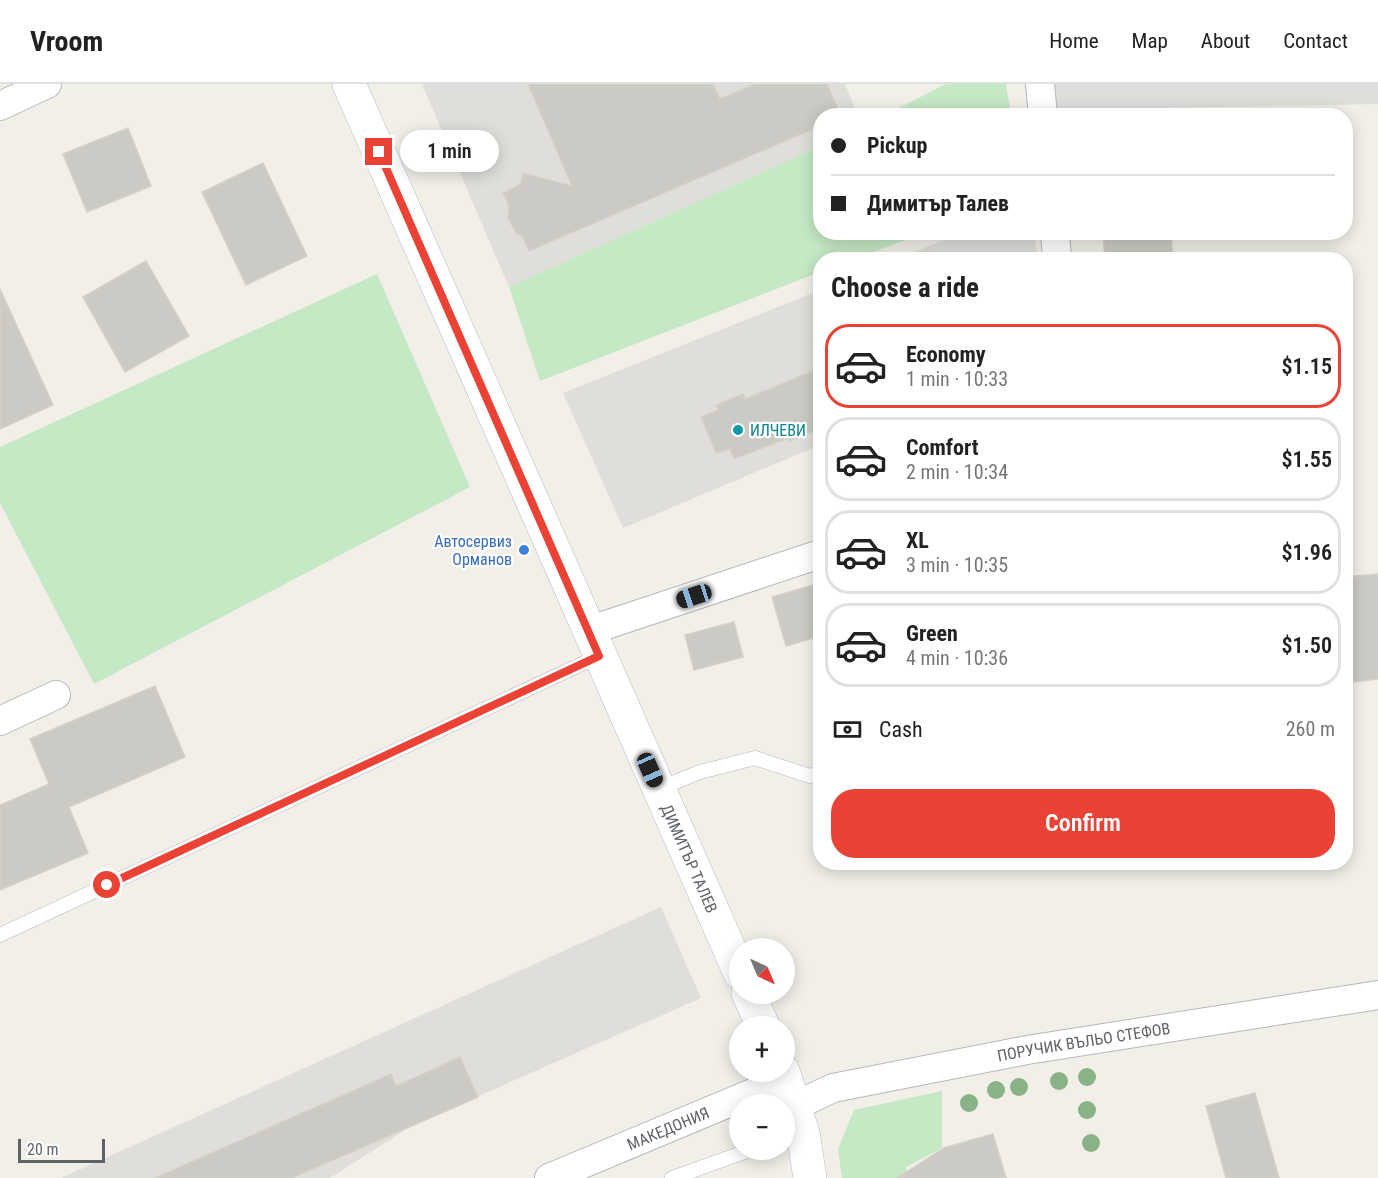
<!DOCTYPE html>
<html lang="en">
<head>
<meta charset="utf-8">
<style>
  :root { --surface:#fff; --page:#f2f2f2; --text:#222; --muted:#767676; --line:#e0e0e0; --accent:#ea4335 }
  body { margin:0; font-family:"Roboto Condensed",sans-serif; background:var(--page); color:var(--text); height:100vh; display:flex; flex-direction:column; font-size:22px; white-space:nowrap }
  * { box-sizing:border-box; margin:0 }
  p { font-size:20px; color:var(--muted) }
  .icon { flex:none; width:33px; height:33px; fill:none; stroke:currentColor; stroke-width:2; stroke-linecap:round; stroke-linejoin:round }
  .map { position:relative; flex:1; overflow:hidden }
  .side { position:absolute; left:813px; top:168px; width:540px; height:618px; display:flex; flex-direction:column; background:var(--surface); border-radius:24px; box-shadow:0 3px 15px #0003 }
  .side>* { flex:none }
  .top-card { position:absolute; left:813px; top:24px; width:540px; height:132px; border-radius:24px; box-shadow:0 3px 15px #0003; display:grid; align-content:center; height:132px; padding:0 18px; background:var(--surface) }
  .needle { width:39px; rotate:136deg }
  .tools { position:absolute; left:729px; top:854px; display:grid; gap:12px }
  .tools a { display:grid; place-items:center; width:66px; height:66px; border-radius:50%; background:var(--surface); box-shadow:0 3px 15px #0003; font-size:30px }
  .scale { position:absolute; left:18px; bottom:15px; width:87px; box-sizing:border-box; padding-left:6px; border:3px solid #5f6368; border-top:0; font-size:16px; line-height:21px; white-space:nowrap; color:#5f6368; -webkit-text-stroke:4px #fff; paint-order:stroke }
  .end { position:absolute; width:27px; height:27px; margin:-14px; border:8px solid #ea4335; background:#fff; box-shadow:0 0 0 3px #fff }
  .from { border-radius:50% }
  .bubble { position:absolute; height:42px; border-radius:21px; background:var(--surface); box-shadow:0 3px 15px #0003; font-size:20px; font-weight:600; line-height:42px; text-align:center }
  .car { position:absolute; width:18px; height:36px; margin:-18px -9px; border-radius:8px; box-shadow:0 0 4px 2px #0007; background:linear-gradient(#222 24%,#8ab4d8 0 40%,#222 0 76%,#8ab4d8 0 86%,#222 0) }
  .top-card b { display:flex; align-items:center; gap:21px; height:57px; font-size:22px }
  .top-card b+b { border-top:2px solid var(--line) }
  .top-card i { width:15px; height:15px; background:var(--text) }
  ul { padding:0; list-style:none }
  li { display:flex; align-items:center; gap:18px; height:84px; margin:0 12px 9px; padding:0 6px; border:3px solid var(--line); border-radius:24px }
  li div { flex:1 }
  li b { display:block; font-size:22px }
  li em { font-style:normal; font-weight:600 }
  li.selected { border-color:var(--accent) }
  li>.icon { width:54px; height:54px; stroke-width:1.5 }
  h2 { padding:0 18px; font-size:27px; line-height:72px }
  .pay { display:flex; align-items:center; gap:15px; height:66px; padding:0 18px; font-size:22px }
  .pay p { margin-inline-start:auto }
  .cta { display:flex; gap:12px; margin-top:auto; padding:12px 18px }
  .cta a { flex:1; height:69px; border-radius:24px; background:var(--accent); color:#fff; font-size:24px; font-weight:600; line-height:69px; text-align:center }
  header { display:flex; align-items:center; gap:36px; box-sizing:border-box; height:84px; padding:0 30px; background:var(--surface); border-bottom:2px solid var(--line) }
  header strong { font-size:28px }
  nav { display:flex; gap:33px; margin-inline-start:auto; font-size:21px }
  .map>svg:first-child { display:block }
  .industrial { fill:#e0deda }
  .green { fill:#c5e8c5 }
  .building { fill:#cccac5; stroke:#d6d1c6; stroke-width:1.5 }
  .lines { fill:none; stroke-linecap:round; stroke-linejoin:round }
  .lane-casing { stroke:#b5b8bc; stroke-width:15 }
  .street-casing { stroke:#b5b8bc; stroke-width:30 }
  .secondary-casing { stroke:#b6babf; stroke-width:34 }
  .lane { stroke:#fff; stroke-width:14 }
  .street { stroke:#fff; stroke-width:28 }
  .secondary { stroke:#fff; stroke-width:33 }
  .tree { fill:#89b387 }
  .route { stroke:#ea4335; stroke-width:8 }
  .culture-dot { fill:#0f9aa8; stroke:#fff; stroke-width:2 }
  .shop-dot { fill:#3f7fe0; stroke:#fff; stroke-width:2 }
  .labels { text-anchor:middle; stroke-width:4.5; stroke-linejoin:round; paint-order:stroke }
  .culture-label { font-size:16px; fill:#0d838f; stroke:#fff; text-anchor:start }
  .shop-label { font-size:16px; fill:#366cbe; stroke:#fff; text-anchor:end }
  .street-label { font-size:16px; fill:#5f6368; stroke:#fff }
</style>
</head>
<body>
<header>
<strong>Vroom</strong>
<nav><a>Home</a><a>Map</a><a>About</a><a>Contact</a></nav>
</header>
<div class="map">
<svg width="1378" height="1094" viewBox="0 0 1378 1094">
  <rect width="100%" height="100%" fill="#f1efe8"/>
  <path class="industrial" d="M 422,0 L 845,0 L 858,31 L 820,32 L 820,62 L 509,203 Z
    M 1052,0 L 1378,0 L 1378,20 L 1056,26 Z
    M 964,148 L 1034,149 L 1038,175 L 896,175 Z
    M 820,206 L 820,361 L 623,444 L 563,309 Z
    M 661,823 L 701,914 L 413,1041 L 330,1094 L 61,1094 Z"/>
  <path class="green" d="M 946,0 L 1006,0 L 1011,31 L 885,31 Z
    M 820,62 L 820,148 L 924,149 L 854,175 L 820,176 L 820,188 L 540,297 L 509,203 Z
    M 377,190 L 470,403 L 94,600 L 0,419 L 0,363 Z
    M 942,1007 L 942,1064 L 906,1083 L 908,1094 L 842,1094 L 838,1065 L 854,1026 Z"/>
  <path class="building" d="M 528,0 L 713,0 L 720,15 L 755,0 L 827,0 L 841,32 L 820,32 L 820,42 L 529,167 L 523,153 L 516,149 L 508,134 L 509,122 L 503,109 L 521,100 L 523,89 L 572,102 Z
    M 128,44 L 151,102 L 87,128 L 63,70 Z
    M 263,79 L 307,172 L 246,201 L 202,108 Z
    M 1103,148 L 1171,148 L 1173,176 L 1105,176 Z
    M 146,177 L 189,252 L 125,288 L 83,213 Z
    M 0,205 L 53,321 L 0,345 Z
    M 820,284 L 820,344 L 789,357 L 788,354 L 734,375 L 730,365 L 716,369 L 701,333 L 718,326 L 716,321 L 743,310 L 745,315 Z
    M 1378,490 L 1378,595 L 1346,599 L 1346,493 Z
    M 820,499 L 820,552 L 786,562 L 772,513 Z
    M 734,538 L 743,573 L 694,586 L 685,551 Z
    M 155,602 L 185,673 L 69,723 L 88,769 L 0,806 L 0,721 L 49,700 L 30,655 Z
    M 460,973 L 478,1013 L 292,1094 L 155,1094 L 391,990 L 396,1002 Z
    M 1255,1009 L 1279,1094 L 1226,1094 L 1206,1022 Z
    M 993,1050 L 1006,1094 L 897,1094 L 944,1064 Z"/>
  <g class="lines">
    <defs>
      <path id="lane" d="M 658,705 L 700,688 L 755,674 L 810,692 L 820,689
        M 0,851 L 599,572
        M 672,1094 L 753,1065"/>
      <g id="street">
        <path d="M 1040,0 L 1043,32"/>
        <path d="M 0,22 L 47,0"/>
        <path d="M 1055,148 L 1057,176"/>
        <path d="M 588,547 L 820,470"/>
        <path d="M 0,637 L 56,611"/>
        <path id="s1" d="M 795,1022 L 833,1004 L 1027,966 L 1378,911"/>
        <path id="s2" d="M 549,1094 L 786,995"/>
      </g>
      <g id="secondary">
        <path id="s3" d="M 349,0 L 740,889"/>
        <path d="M 748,909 L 763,942"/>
        <path d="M 783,987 L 803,1049 L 810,1094"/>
      </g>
    </defs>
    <use href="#lane" class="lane-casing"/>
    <use href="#street" class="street-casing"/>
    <use href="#secondary" class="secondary-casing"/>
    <use href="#lane" class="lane"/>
    <use href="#street" class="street"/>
    <use href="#secondary" class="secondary"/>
  </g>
  <g class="tree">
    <circle cx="1087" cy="993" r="9"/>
    <circle cx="1059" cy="997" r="9"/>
    <circle cx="1019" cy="1003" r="9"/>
    <circle cx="996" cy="1006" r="9"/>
    <circle cx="969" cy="1019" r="9"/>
    <circle cx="1087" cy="1026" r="9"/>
    <circle cx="1091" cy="1059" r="9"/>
  </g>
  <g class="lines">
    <path class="route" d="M 107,801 L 599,572 L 379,68"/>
  </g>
  <circle class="culture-dot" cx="738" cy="346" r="6"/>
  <circle class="shop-dot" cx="524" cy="466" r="6"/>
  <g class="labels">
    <g class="culture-label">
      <text x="750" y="352">ИЛЧЕВИ</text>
    </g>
    <g class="shop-label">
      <text x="512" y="463">Автосервиз<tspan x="512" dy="18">Орманов</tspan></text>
    </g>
    <g class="street-label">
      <text dy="6" stroke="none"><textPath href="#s3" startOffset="846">ДИМИТЪР ТАЛЕВ</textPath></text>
      <text dy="6" stroke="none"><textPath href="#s1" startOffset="297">ПОРУЧИК ВЪЛЬО СТЕФОВ</textPath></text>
      <text dy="6" stroke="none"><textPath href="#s2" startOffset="129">МАКЕДОНИЯ</textPath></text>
    </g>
  </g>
</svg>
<div class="tools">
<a><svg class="needle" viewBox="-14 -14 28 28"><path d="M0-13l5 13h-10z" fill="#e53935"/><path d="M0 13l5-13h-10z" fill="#767676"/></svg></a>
<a>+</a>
<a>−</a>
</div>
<div class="scale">20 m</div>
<i class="end from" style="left:107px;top:801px"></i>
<i class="end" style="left:379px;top:68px"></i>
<div class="bubble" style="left:400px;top:46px;width:99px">1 min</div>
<i class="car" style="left:694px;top:512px;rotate:252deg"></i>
<i class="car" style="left:650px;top:686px;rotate:156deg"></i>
<div class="top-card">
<b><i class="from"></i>Pickup</b>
<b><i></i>Димитър Талев</b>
</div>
<section class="side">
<h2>Choose a ride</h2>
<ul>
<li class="selected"><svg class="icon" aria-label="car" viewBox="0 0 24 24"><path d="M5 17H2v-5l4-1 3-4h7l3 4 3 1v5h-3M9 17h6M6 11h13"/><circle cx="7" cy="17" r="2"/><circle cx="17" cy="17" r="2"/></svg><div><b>Economy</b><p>1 min · 10:33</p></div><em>$1.15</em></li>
<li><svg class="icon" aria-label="car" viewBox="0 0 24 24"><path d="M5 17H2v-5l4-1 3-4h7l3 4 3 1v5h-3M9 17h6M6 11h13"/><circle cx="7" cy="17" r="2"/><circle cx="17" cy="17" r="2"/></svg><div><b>Comfort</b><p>2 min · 10:34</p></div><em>$1.55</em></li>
<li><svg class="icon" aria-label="car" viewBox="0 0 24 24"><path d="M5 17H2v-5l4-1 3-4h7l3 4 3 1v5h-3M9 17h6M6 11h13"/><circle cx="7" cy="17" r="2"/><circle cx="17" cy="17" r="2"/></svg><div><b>XL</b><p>3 min · 10:35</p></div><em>$1.96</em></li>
<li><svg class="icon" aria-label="car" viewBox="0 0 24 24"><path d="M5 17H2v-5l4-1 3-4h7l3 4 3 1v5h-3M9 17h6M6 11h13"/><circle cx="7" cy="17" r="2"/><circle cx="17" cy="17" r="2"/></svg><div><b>Green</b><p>4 min · 10:36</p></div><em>$1.50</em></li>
</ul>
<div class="pay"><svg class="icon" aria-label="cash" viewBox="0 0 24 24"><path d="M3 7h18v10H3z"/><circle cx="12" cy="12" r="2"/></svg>Cash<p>260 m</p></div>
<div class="cta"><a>Confirm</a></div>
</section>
</div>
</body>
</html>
